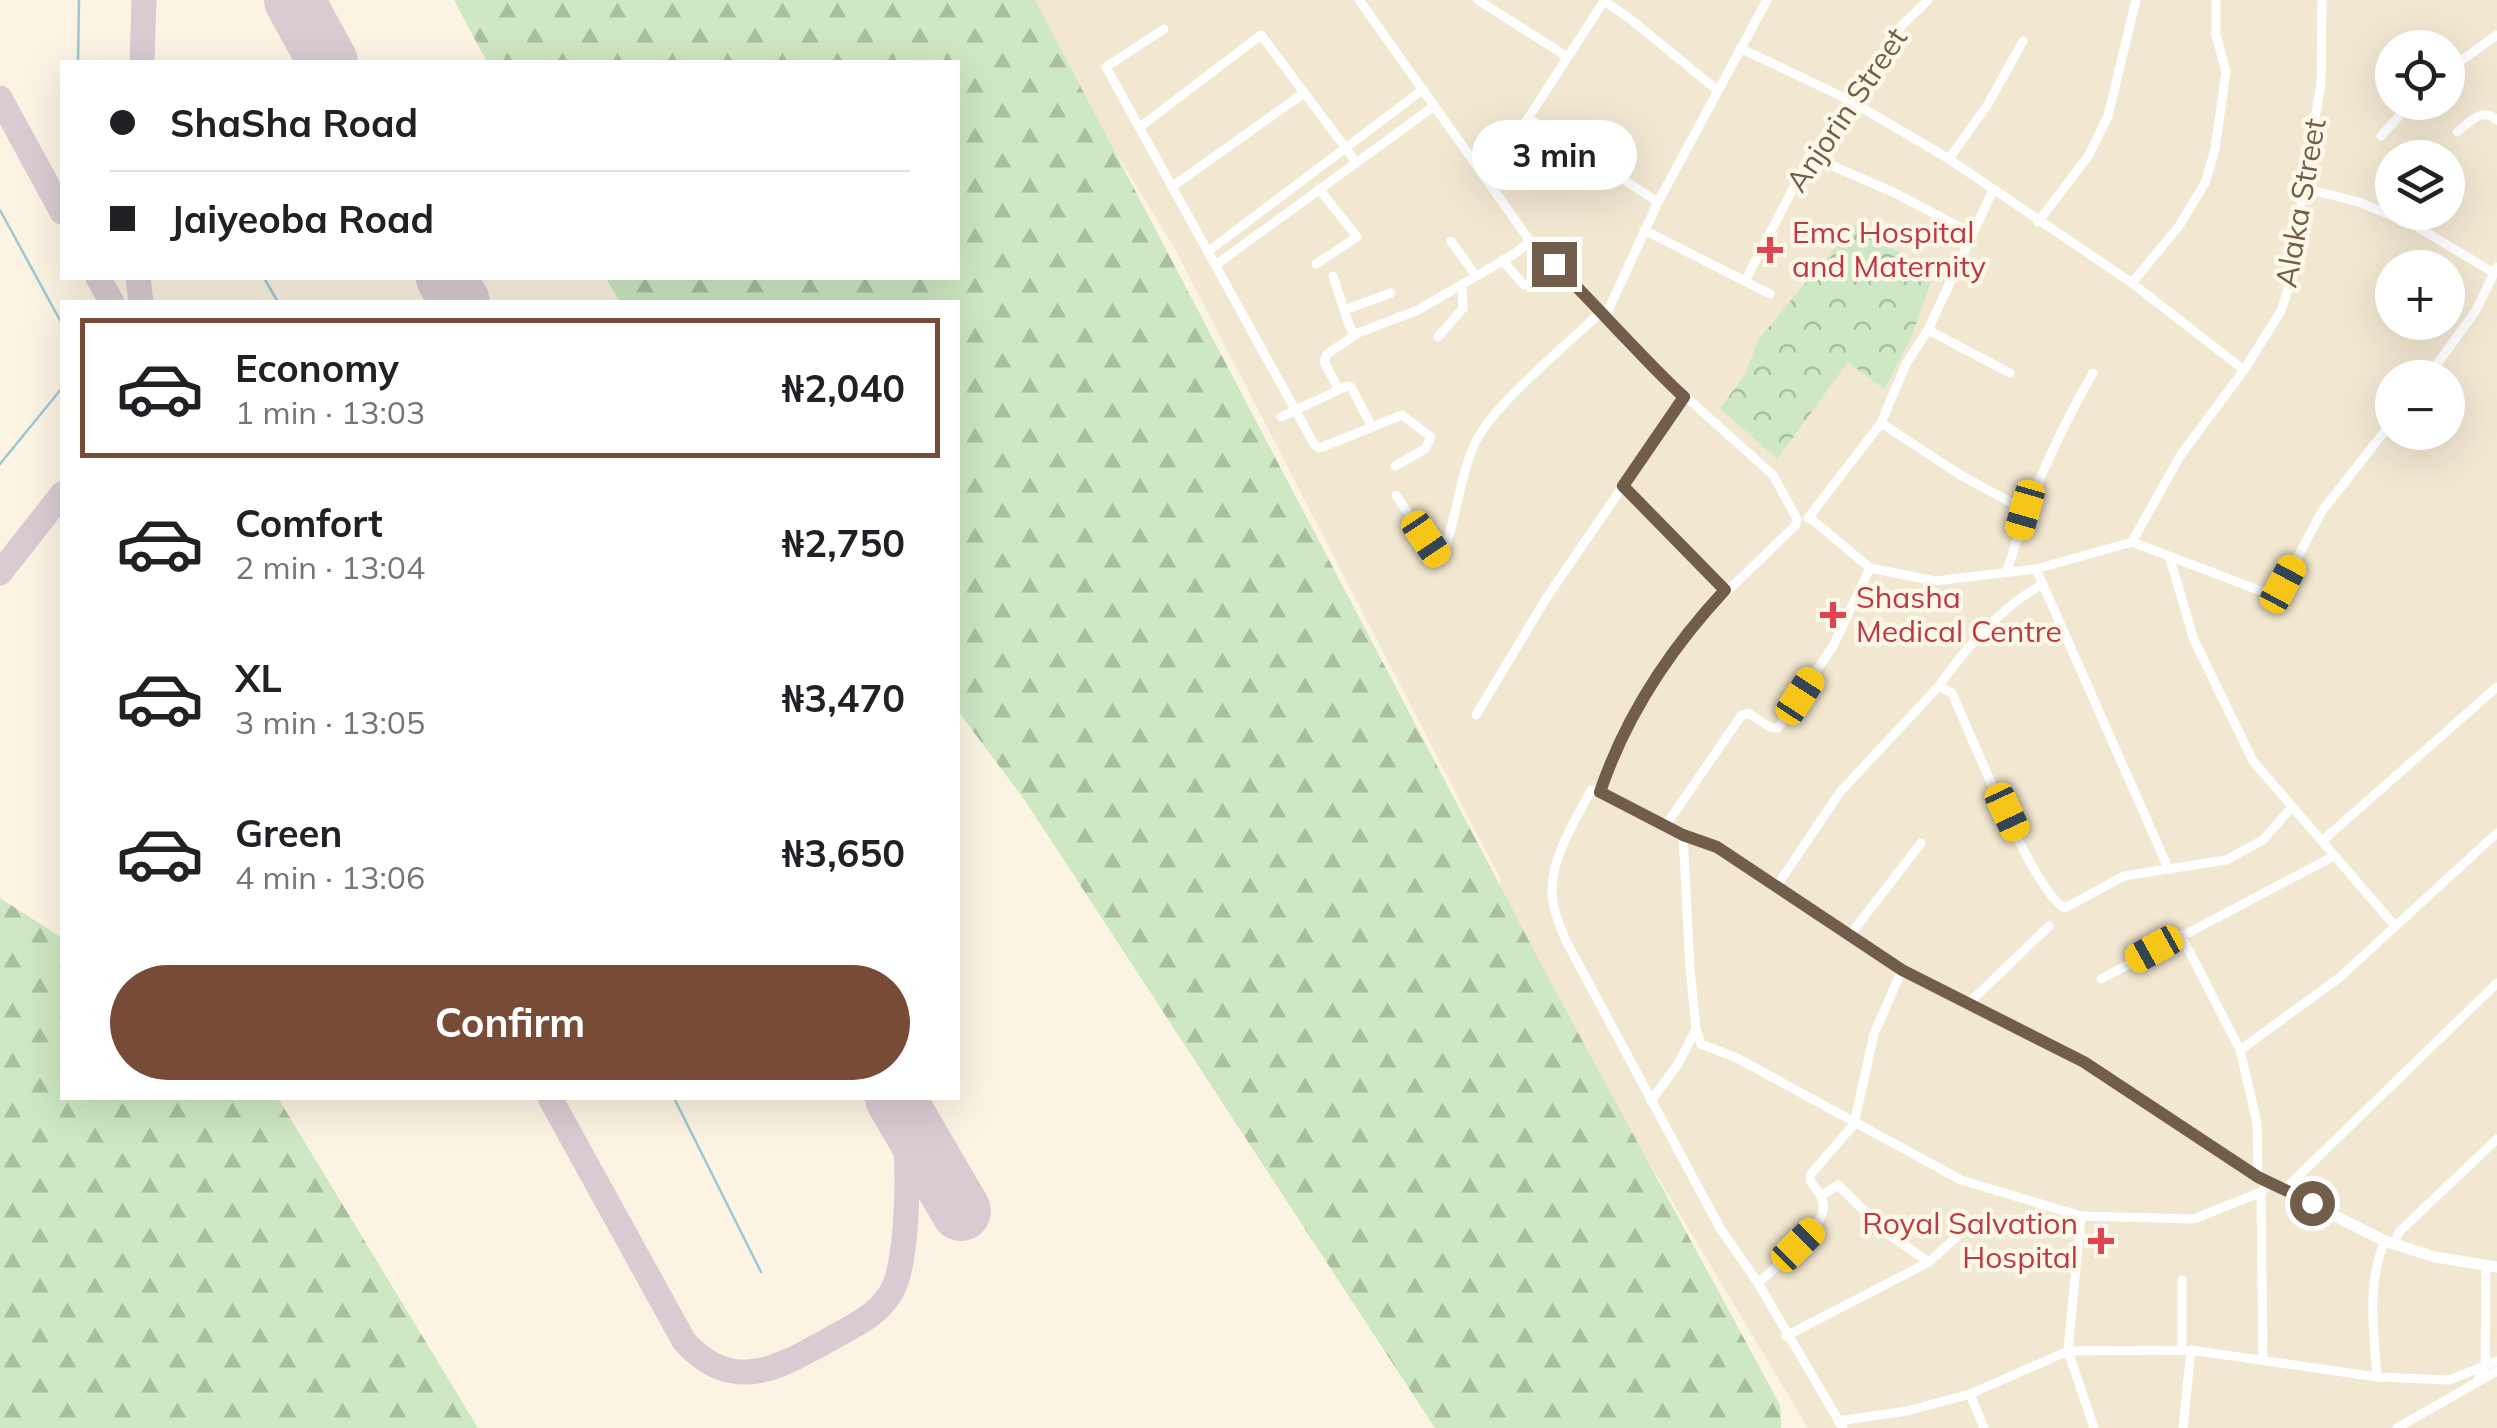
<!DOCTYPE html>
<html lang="en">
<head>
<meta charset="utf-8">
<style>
  :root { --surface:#fff; --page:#f2f2f2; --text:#202124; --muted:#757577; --line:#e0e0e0; --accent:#774b36 }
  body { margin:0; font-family:Mulish,sans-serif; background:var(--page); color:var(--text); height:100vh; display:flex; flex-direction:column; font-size:38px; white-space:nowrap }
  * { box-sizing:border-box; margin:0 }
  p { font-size:32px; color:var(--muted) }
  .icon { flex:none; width:55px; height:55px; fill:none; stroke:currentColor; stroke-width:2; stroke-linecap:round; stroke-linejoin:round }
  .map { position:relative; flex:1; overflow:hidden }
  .side { position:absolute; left:60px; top:300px; width:900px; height:800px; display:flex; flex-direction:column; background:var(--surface); border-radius:0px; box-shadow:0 10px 40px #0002 }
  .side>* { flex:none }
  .top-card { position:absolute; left:60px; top:60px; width:900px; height:220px; border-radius:0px; box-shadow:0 10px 40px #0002; display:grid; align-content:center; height:220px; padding:0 50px; background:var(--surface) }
  .buttons { position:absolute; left:2375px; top:30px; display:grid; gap:20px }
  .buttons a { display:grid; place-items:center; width:90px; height:90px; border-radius:50%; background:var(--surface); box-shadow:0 10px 40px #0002; font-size:50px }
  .end { position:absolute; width:45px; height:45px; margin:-22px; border:12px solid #725d4a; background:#fff; box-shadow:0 0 0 5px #fff }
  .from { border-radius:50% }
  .bubble { position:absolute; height:70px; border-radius:35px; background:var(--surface); box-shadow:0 10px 40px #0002; font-size:32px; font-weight:700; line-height:70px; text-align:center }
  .car { position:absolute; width:30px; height:60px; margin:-30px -15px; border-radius:12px; box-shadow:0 0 8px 2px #0007; background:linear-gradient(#f5c518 24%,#345 0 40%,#f5c518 0 76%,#345 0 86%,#f5c518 0) }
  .top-card b { display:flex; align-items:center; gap:35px; height:95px; font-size:38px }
  .top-card b+b { border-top:2px solid var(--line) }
  .top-card i { width:25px; height:25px; background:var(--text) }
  ul { padding:18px 0 0; list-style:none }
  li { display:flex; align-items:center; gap:30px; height:140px; margin:0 20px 15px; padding:0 30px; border:5px solid transparent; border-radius:0px }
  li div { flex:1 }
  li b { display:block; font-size:38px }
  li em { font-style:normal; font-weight:700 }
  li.current { border-color:var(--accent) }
  li>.icon { width:90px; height:90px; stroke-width:1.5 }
  .primary-button { display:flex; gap:20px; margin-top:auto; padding:20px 50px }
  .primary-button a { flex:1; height:115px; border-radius:60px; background:var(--accent); color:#fff; font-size:40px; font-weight:700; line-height:115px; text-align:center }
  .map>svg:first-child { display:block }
  .residential { fill:#f2e7d1; fill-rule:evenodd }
  .forest { fill:url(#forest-firs) }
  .park { fill:url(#park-crowns) }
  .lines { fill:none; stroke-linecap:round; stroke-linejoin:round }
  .stream { stroke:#9fc6d5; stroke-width:2.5 }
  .taxiway { stroke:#dacbd2; stroke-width:25 }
  .runway { stroke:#dacbd2; stroke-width:60 }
  .minor { stroke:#fff; stroke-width:9 }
  .tertiary { stroke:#fff; stroke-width:11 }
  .route { stroke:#725d4a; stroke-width:12 }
  .health-dot { fill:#e0444e; stroke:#fef8e8; stroke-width:4 }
  .labels { text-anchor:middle; stroke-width:9; stroke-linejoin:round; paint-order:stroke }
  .street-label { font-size:30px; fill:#725d4a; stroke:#fef8e8 }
  .health-label { font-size:30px; fill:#be3a42; stroke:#fef8e8; text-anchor:start }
</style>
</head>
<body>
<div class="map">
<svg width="2497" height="1428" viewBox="0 0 2497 1428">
  <defs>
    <pattern id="forest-firs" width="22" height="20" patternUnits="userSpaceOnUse" patternTransform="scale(2.5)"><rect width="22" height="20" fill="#cde8c2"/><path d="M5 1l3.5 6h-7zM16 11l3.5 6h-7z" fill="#abbfa0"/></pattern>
    <pattern id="park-crowns" width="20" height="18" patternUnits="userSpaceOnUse" patternTransform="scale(2.5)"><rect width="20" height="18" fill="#cde8c2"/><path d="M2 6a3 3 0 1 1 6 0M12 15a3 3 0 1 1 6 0" fill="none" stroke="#abbfa0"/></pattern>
  </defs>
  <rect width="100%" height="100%" fill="#fbf4e2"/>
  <path class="residential" d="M 1015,0 L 2497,0 L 2497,1428 L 1808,1428 L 1644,1154 L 1500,891 L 1500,878 L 1174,247 L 1082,98 ZM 2392,48 L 2448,48 L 2448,102 L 2392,102 ZM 2392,158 L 2448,158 L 2448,212 L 2392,212 ZM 2392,268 L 2448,268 L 2448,322 L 2392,322 ZM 2392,378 L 2448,378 L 2448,432 L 2392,432 Z"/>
  <path class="forest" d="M 454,0 L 1035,0 L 1550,981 L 1780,1405 L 1781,1428 L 1435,1428 L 1026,802 L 958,711 L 958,302 L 620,302 L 606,278 L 958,278 L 958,62 L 487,62 Z
    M 0,898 L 62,938 L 62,1098 L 278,1098 L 478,1428 L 0,1428 Z"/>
  <path class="park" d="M 1854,225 L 1934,273 L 1911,338 L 1884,389 L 1848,362 L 1777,459 L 1720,408 L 1745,375 L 1758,340 Z"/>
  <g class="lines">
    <path class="stream" d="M 78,62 L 79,0
      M 0,210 L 62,324
      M 264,278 L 278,302
      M 0,464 L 62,388
      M 674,1098 L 761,1272"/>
    <path class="taxiway" d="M 142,62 L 144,0
      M 0,98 L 62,212
      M 98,278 L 112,302
      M 138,278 L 141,302
      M 0,573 L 62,494
      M 550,1098 L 684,1341 C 734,1397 781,1366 834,1337 C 857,1324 880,1314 893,1289 C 909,1257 911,1143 900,1107"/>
    <path class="runway" d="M 294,0 L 328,62
      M 446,278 L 460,302
      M 895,1098 L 961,1211"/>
    <path class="minor" d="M 1359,0 L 1530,241 L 1602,311 L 1627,344 L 1773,475 L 1797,519
      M 1478,0 L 1566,56
      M 1164,29 L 1106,67 L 1314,444 L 1319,448 L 1325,446 L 1402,415 L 1431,437 L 1425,449 L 1395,466
      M 1740,48 L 1849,100 L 1949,159 L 2132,283 L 2244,370
      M 2448,70 L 2497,35
      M 1530,119 L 1658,202
      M 1140,127 L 1261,35 L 1356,162
      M 2457,132 C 2471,121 2481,107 2497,120
      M 2381,136 L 2412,102
      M 1810,156 L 1895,193 L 1971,233
      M 1949,159 L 1988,104 L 2023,41
      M 1488,180 L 1604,1 L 1629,18 L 1717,90
      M 1173,186 L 1304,93
      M 2303,188 L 2359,202 L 2414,225 L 2494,273
      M 2038,222 L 2089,155 L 2108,116 L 2136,0
      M 1644,230 L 1770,294
      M 1451,241 L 1476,276
      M 1210,250 L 1421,91
      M 1502,260 L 1524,285
      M 1217,264 L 1433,107
      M 1316,264 L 1357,237 L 1319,189
      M 1333,276 L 1349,325 L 1352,331 L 1358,333 L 1418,310 L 1516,253 L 1530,241
      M 1746,279 L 1810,156 L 1902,25 L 1928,0
      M 2132,283 L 2179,226 L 2205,183 L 2215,149 L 2226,72 L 2216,35 L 2216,0
      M 1344,310 L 1391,293
      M 1605,317 L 1658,202 L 1767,0
      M 1928,330 L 2010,373
      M 1438,337 L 1463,308 L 1462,285
      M 2427,378 L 2475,312 L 2497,267
      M 1338,388 L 1324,362 L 1327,354 L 1358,333
      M 1281,417 L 1347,386 L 1351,387 L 1372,427
      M 1881,423 L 1962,476 L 2025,510
      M 1623,486 L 1725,590
      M 1396,495 L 1440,561 C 1457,522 1458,479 1476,441 C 1495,403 1569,343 1602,311
      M 1808,518 L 1881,423 L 1906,364 L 1928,330 L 1992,192
      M 1810,518 L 1870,568 L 1935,581 L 2036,569 L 2132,542 L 2261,591 L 2275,590 L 2283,585 L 2322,511 L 2392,422
      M 2132,542 L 2180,456 L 2244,370 L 2281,311 L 2295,267 L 2303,188 L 2321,84 L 2322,0
      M 2170,559 L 2194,640 L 2253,761 L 2395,926
      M 2036,569 L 2169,870
      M 2007,571 C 2028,501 2056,436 2093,373
      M 1939,686 C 1963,651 2004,604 2042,585
      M 1476,715 L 1547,597 L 1684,397
      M 1608,768 L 1630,719 L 1693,624 L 1795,526 L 1797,519
      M 1600,792 L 1591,790 C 1574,824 1547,862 1553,901 C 1554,914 1561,927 1565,939 L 1720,1228 L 1758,1283 L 1843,1428
      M 1666,825 L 1741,716 L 1748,713 L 1770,727 L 1778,728 L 1833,646 L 1870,568
      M 1683,835 L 1690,968 L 1696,1029 L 1701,1044 L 1737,1058 L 1961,1180 L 2081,1216 L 2194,1219 L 2261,1192 L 2271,1183
      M 2322,841 L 2497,687
      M 1776,887 L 1840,792 L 1939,686 L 1952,693 C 1969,731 2035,895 2065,908 L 2124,876 L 2226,860 L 2263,840 L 2291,808
      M 1850,935 L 1921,843
      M 2181,935 L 2240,1050 L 2257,1123 L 2258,1177
      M 2101,979 L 2334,856
      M 1970,1002 L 2049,926
      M 2240,1050 L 2339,978 L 2497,833
      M 1651,1101 L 1678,1064 L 1696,1029
      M 2286,1188 L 2497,983
      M 2261,1192 L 2263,1359
      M 1822,1195 L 1838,1185 L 1886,1233 L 1929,1262
      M 2081,1216 L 2068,1351 L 2094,1428
      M 2394,1243 L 2399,1232 L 2497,1139
      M 1758,1283 C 1775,1267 1819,1233 1823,1210 C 1825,1198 1817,1190 1810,1181 L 1811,1174 L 1854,1124 L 1874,1034 L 1902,970
      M 1786,1336 L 1929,1262 L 1974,1221
      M 2182,1350 L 2182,1280
      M 2377,1377 C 2374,1332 2366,1283 2385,1241
      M 2477,1381 L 2485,1368 L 2486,1267
      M 1970,1394 L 1984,1428
      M 1838,1421 L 1907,1411 L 1970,1394 L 2068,1351 L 2191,1350 L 2377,1377 L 2449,1380 L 2497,1361
      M 2183,1428 L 2191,1350
      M 2397,1428 L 2497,1371"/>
    <path class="tertiary" d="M 1608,768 L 1600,792 L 1683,835 L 1717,847 L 1902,970 L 2084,1062 L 2258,1177 L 2385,1241 L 2435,1257 L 2497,1267"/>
  </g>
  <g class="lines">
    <path class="route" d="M 1554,264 C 1599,308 1638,354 1684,397 L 1623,486 L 1725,590 C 1670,649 1626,715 1600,792 L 1683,835 L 1717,847 L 1902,970 L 2084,1062 L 2258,1177 L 2312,1203"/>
  </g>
  <g class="health-dot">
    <path d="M1765 235h10v10h10v10h-10v10h-10v-10h-10v-10h10z"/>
    <path d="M1828 600h10v10h10v10h-10v10h-10v-10h-10v-10h10z"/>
    <path d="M2096 1226h10v10h10v10h-10v10h-10v-10h-10v-10h10z"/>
  </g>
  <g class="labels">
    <g class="street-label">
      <text transform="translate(1847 110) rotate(-56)" y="10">Anjorin Street</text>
      <text transform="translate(2301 203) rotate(-80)" y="10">Alaka Street</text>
    </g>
    <g class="health-label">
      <text x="1792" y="243">Emc Hospital<tspan x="1792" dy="34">and Maternity</tspan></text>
      <text x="1856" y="608">Shasha<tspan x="1856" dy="34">Medical Centre</tspan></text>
      <text x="2078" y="1234" text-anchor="end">Royal Salvation<tspan x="2078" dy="34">Hospital</tspan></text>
    </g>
  </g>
</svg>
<div class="buttons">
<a><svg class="icon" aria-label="locate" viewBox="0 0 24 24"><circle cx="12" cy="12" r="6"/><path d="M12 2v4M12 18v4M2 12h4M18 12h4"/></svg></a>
<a><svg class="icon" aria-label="layers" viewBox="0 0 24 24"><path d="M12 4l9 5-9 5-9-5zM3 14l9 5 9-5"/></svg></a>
<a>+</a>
<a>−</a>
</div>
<i class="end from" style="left:2312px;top:1203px"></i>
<i class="end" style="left:1554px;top:264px"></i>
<div class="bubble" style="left:1472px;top:120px;width:165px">3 min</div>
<i class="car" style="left:2025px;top:510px;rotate:196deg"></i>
<i class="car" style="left:1426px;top:539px;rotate:146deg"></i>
<i class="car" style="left:2283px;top:584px;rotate:28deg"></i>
<i class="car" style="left:1800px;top:696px;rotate:33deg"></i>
<i class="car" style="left:2007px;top:812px;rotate:155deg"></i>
<i class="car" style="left:2154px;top:949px;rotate:241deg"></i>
<i class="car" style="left:1798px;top:1245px;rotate:45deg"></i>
<div class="top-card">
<b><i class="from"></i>ShaSha Road</b>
<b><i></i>Jaiyeoba Road</b>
</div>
<section class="side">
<ul>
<li class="current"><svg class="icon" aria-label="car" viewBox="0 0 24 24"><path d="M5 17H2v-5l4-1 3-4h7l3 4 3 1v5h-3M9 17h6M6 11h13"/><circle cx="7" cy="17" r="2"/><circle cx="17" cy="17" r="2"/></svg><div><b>Economy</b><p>1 min · 13:03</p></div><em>₦2,040</em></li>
<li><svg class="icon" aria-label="car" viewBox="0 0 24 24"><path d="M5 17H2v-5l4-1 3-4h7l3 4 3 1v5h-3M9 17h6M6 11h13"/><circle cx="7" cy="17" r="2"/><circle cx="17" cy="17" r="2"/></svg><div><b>Comfort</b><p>2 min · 13:04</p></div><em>₦2,750</em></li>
<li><svg class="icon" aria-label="car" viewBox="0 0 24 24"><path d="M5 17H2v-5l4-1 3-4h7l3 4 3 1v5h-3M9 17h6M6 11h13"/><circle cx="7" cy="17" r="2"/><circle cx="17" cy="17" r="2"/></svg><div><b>XL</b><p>3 min · 13:05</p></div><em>₦3,470</em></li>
<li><svg class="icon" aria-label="car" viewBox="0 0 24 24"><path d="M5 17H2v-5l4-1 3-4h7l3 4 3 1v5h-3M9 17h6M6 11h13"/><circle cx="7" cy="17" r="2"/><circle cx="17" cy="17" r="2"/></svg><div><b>Green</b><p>4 min · 13:06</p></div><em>₦3,650</em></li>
</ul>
<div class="primary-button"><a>Confirm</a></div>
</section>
</div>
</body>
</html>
